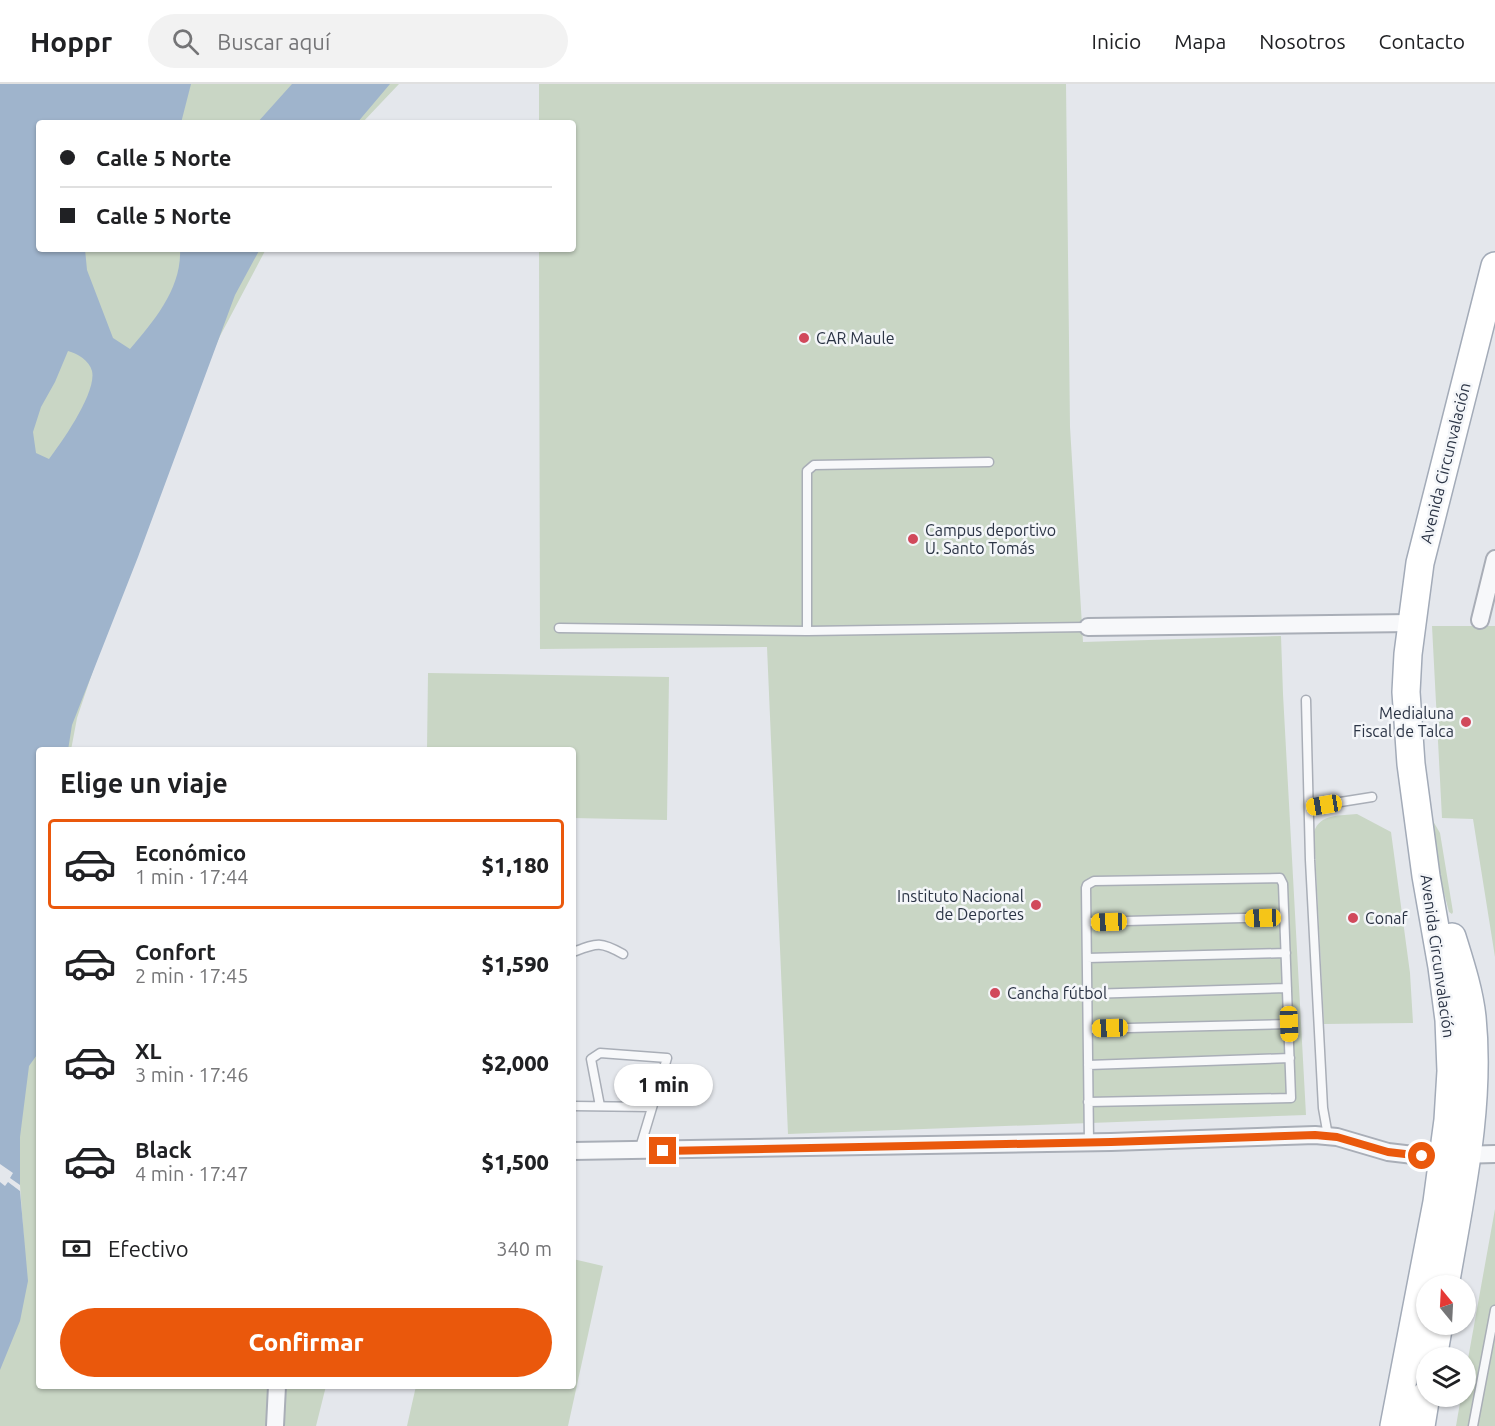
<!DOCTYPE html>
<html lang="es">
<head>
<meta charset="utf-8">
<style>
  :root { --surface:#fff; --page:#f2f2f2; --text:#202124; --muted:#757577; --line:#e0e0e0; --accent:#ea580c }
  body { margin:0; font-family:Ubuntu,sans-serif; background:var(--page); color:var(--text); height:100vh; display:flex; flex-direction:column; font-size:22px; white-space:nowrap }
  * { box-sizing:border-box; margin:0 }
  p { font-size:20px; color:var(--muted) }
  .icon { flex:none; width:33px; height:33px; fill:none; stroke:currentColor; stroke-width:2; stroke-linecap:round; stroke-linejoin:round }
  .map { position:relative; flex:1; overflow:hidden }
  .panel { position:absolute; left:36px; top:663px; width:540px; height:642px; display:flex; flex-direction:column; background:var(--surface); border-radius:6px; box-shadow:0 2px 4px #0004 }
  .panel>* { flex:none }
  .guide { position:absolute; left:36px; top:36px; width:540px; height:132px; border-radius:6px; box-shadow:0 2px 4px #0004; display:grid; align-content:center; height:132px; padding:0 24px; background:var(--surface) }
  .needle { width:39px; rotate:342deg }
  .buttons { position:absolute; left:1416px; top:1191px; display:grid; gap:12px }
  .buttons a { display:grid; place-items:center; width:60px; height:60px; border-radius:50%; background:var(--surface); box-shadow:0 2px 4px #0004; font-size:30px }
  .end { position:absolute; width:27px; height:27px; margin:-14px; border:8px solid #ea580c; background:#fff; box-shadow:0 0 0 3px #fff }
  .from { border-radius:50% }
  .bubble { position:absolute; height:42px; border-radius:21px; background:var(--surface); box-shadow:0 2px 4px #0004; font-size:20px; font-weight:800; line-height:42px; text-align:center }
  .car { position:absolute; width:18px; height:36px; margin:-18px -9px; border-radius:8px; box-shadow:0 0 4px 2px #0007; background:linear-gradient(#f5c518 24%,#345 0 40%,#f5c518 0 76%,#345 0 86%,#f5c518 0) }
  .guide b { display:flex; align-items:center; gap:21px; height:57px; font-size:22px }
  .guide b+b { border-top:2px solid var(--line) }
  .guide i { width:15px; height:15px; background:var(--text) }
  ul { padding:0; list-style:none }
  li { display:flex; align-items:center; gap:18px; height:90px; margin:0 12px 9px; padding:0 12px; border:3px solid transparent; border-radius:6px }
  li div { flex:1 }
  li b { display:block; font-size:22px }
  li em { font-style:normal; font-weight:800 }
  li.selected { border-color:var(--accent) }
  li>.icon { width:54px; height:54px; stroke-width:1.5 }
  h2 { padding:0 24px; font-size:27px; line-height:72px }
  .pay { display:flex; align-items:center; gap:15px; height:66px; padding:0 24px; font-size:22px }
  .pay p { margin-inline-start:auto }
  .button { display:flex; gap:12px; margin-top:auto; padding:12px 24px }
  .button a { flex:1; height:69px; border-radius:36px; background:var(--accent); color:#fff; font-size:24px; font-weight:800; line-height:69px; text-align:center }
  header { display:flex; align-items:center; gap:36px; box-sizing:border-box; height:84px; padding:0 30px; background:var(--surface); border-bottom:2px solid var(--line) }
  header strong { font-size:28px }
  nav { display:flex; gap:33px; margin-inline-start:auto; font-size:21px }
  .search { width:420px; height:54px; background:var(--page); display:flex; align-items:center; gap:15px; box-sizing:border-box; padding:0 21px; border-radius:33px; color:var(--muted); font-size:22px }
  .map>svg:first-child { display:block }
  .green { fill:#c9d6c5 }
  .water { fill:#9fb4cc; fill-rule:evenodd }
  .pier { fill:#e4e7ec }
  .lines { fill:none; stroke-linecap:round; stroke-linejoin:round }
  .service-casing { stroke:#a9aeb7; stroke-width:11 }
  .minor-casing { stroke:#a9aeb7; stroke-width:20 }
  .primary-casing { stroke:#a3abb8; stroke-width:30 }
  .service { stroke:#f7f8fa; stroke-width:8 }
  .minor { stroke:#f7f8fa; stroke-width:16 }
  .primary { stroke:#fff; stroke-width:27 }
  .route { stroke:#ea580c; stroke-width:8 }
  .poi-dot { fill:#d1495b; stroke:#f4f6f9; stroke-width:2 }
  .labels { text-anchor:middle; stroke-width:5; stroke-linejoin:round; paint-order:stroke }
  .poi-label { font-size:16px; fill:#2b3445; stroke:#f4f6f9; text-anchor:start }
  .street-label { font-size:16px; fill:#2b3445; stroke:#f4f6f9 }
</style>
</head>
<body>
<header>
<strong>Hoppr</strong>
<div class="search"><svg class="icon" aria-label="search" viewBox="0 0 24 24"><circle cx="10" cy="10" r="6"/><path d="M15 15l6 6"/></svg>Buscar aquí</div>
<nav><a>Inicio</a><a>Mapa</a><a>Nosotros</a><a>Contacto</a></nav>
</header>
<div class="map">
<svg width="1495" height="1342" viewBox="0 0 1495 1342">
  <rect width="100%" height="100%" fill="#e4e7ec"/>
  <path class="green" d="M 0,0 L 399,0 L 362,39 L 39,39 L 39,165 L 266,165 L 220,252 L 161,385 L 77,634 L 71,666 L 39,666 L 39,1302 L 326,1302 L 316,1342 L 0,1342 L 0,1261 L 24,1159 L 20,1101 Z
    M 539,0 L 1066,0 L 1070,343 L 1083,558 L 1281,552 L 1283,610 L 1306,1031 L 788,1050 L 767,563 L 540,565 L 539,165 L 573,165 L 573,39 L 539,39 Z
    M 1432,542 L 1495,542 L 1495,873 L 1473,735 L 1442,734 Z
    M 428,589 L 669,593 L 667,736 L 573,734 L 573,666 L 427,666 Z
    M 1357,730 L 1391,748 L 1410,889 L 1413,939 L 1324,940 L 1314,748 C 1320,729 1341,732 1357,730 Z
    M 1430,732 L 1440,749 L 1453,828 L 1452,830 L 1449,828 L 1429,750 Z
    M 1495,1125 L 1495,1342 L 1456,1342 L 1461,1313 L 1466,1312 L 1466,1286 Z
    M 573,1175 L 603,1182 L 568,1342 L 407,1342 L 416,1302 L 573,1302 Z"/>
  <path class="water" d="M 0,0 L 191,0 L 181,39 L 39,39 L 39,165 L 85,165 L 87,186 L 113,254 L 130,265 C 154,237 182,204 180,165 L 260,165 L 235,211 L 138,473 L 72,641 L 68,666 L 39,666 L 39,968 L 29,982 L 20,1053 L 20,1107 L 28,1197 L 20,1237 L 0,1286 ZM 68,267 C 78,270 89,276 92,287 C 97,308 62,358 49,375 L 36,369 L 33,348 L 41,323 L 55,298 Z
    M 292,0 L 390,0 L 357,39 L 257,39 Z"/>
  <path class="pier" d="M 0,1080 L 13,1089 L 10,1094 L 20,1101 L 20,1107 L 8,1098 L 5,1102 L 0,1098 Z"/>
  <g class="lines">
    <defs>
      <path id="service" d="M 989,378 L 814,381 L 807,387 L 807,547 L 1088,543
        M 559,544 L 807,547
        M 1306,616 L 1310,776 L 1323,1024 L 1328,1052
        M 1309,723 L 1372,713
        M 1087,838 L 1284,833
        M 573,868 C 597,859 600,857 623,870
        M 1087,874 L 1286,869
        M 1087,910 L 1287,904
        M 1088,945 L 1289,940
        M 1088,981 L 1290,974
        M 1088,1018 L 1291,1014 L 1283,800 L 1280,794 L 1094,797 L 1087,801 L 1086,804 C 1087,889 1088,973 1089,1058
        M 573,1022 L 652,1023
        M 600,1022 L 591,975 L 600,969 L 667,974 L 639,1067
        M 1473,1342 L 1495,1226"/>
      <path id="minor" d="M 1480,536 L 1495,475
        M 1088,543 L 1411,539
        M 573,1067 L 1111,1058 L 1315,1051 L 1337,1053 L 1388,1068 L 1422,1072 L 1495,1070
        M 275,1342 L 277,1302"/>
      <path id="primary" d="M 1445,1202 C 1460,1113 1481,1023 1472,933 C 1469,906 1460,879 1452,853
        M 1433,1274 L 1439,1240
        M 1394,1342 L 1437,1118 L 1448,1036 L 1451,987 L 1449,936 L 1442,883 L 1426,792 L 1411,680 L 1406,608 L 1408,570 L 1420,479 L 1495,182
        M 1421,1342 L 1426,1311"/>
    </defs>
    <use href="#service" class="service-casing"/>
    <use href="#minor" class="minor-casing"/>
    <use href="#primary" class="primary-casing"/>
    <use href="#service" class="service"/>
    <use href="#minor" class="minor"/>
    <use href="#primary" class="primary"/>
  </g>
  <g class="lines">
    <path class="route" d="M 663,1067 L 1111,1058 L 1315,1051 L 1337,1053 L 1388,1068 L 1422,1072"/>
  </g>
  <g class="poi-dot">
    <circle cx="804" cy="254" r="6"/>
    <circle cx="913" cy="455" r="6"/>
    <circle cx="1466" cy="638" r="6"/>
    <circle cx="1036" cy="821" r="6"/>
    <circle cx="1353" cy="834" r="6"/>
    <circle cx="995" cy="909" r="6"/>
  </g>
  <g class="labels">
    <g class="poi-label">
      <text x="816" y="260">CAR Maule</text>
      <text x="925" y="452">Campus deportivo<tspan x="925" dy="18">U. Santo Tomás</tspan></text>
      <text x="1454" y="635" text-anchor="end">Medialuna<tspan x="1454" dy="18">Fiscal de Talca</tspan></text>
      <text x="1024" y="818" text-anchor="end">Instituto Nacional<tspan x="1024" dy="18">de Deportes</tspan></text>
      <text x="1365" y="840">Conaf</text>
      <text x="1007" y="915">Cancha fútbol</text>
    </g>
    <g class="street-label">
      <text transform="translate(1445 379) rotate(-76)" y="6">Avenida Circunvalación</text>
      <text transform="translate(1438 872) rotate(82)" y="6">Avenida Circunvalación</text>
    </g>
  </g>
</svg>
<div class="buttons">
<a><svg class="needle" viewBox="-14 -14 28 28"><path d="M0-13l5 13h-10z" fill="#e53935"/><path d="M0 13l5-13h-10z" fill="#757577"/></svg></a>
<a><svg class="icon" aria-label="layers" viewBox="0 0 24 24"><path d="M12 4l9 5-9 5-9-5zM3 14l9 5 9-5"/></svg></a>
</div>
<i class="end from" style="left:1422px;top:1072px"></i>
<i class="end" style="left:663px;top:1067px"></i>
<div class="bubble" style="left:614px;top:980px;width:99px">1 min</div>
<i class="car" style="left:1324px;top:721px;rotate:261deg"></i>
<i class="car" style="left:1263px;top:834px;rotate:268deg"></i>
<i class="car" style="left:1109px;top:838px;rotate:268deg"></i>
<i class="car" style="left:1289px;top:940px;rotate:178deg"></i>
<i class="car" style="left:1110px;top:944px;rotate:268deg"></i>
<div class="guide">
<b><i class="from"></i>Calle 5 Norte</b>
<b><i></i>Calle 5 Norte</b>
</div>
<section class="panel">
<h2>Elige un viaje</h2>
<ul>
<li class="selected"><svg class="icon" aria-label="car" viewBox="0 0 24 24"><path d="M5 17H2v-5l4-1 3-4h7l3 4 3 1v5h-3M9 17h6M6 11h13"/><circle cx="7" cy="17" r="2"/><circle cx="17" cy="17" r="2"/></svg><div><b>Económico</b><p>1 min · 17:44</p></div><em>$1,180</em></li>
<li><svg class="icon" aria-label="car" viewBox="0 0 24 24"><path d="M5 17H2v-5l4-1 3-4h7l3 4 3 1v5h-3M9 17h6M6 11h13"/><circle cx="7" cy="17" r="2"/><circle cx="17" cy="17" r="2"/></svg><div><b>Confort</b><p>2 min · 17:45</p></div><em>$1,590</em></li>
<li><svg class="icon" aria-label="car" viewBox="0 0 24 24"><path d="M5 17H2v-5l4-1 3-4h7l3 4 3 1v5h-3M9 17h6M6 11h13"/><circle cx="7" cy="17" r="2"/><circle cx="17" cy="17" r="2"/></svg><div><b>XL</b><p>3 min · 17:46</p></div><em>$2,000</em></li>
<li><svg class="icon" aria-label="car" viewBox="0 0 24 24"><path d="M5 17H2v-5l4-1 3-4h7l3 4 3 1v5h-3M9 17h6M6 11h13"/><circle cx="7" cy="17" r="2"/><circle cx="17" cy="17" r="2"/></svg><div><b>Black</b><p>4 min · 17:47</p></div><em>$1,500</em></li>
</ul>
<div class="pay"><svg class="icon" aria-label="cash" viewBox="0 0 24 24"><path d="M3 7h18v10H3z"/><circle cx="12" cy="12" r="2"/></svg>Efectivo<p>340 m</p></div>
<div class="button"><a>Confirmar</a></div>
</section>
</div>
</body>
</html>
